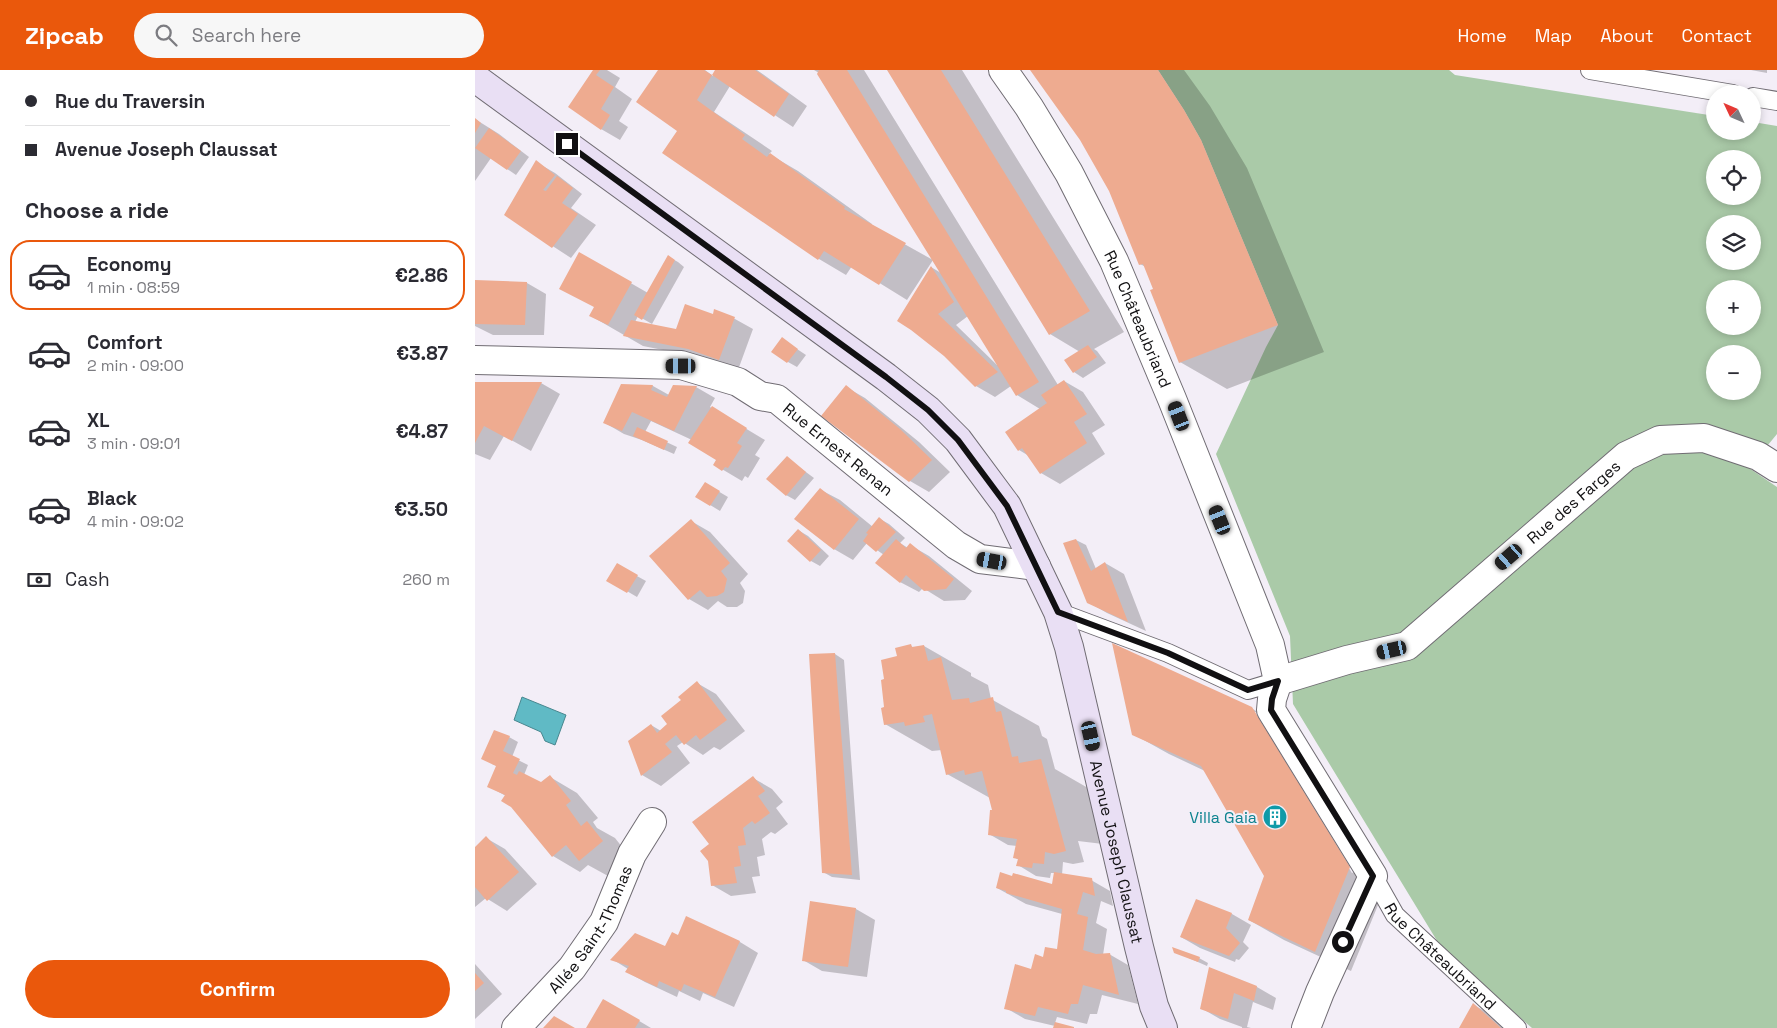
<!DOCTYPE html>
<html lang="en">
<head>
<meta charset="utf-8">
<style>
  :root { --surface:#fff; --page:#f7f7f7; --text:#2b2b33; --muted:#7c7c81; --line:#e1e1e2; --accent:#ea580c }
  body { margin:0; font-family:"Space Grotesk",sans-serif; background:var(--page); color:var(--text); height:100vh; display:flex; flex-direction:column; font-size:19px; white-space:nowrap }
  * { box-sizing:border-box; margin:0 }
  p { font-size:16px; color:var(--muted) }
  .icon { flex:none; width:28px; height:28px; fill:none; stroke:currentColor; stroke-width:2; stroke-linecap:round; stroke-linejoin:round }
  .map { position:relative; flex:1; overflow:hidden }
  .side { display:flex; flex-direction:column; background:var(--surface); width:475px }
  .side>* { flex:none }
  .hud { display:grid; align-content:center; height:110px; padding:0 25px; background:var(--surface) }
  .needle { width:32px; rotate:314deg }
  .controls { position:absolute; left:1231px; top:15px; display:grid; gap:10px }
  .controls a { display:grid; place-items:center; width:55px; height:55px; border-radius:50%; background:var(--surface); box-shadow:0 2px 8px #0003; font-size:25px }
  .end { position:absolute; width:22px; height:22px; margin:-11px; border:6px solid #111012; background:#fff; box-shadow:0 0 0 2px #fff }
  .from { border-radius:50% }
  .car { position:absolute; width:15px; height:30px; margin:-15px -8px; border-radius:6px; box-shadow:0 0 4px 1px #0007; background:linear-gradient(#222 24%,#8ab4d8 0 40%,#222 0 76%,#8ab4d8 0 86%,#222 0) }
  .hud b { display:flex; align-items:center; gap:18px; height:48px; font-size:19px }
  .hud b+b { border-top:1px solid var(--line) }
  .hud i { width:12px; height:12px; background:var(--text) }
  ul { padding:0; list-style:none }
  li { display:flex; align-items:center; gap:15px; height:70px; margin:0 10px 8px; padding:0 15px; border:2px solid transparent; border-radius:20px }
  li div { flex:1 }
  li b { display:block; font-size:19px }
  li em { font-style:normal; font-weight:800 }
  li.selected { border-color:var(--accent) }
  li>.icon { width:45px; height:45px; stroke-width:1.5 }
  h2 { padding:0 25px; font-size:22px; line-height:60px }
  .pay { display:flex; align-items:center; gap:12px; height:55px; padding:0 25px; font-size:19px }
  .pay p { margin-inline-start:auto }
  .action { display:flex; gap:10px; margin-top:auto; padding:10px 25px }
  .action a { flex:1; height:58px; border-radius:30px; background:var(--accent); color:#fff; font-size:20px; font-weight:800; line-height:58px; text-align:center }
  header { display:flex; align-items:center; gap:30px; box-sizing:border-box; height:70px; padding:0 25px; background:var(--accent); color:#fff }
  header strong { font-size:24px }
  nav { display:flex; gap:28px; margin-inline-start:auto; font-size:18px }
  .search { width:350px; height:45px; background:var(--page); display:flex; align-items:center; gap:12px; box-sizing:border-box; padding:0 18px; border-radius:28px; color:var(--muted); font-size:19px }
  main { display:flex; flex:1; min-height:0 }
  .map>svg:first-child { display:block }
  .green { fill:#aacaa8; fill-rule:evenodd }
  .water { fill:#60bac5; stroke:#48878f }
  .shadow { fill:#0003; fill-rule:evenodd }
  .building { fill:#eeab90 }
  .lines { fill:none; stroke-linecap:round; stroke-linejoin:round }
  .lane-casing { stroke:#706c73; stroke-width:20 }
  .street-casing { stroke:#706c73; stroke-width:30 }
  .secondary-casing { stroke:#706c73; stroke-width:30 }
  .lane { stroke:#fff; stroke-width:18 }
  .street { stroke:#fff; stroke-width:28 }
  .secondary { stroke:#e9dff4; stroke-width:28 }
  .route { stroke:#111012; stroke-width:6 }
  .labels { text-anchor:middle; stroke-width:4; stroke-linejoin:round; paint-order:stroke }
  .street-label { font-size:16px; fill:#111012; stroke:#f3eef7 }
  .culture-label { font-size:16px; fill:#0d838f; stroke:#f3eef7; text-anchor:end }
</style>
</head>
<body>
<header>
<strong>Zipcab</strong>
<div class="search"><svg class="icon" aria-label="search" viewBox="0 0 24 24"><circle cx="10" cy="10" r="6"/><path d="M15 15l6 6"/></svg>Search here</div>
<nav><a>Home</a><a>Map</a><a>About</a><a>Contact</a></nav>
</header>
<main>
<section class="side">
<div class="hud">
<b><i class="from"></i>Rue du Traversin</b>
<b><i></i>Avenue Joseph Claussat</b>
</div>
<h2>Choose a ride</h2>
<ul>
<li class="selected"><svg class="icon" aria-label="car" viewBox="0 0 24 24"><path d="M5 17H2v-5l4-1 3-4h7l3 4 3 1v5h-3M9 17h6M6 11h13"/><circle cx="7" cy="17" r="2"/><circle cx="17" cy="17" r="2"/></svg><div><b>Economy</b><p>1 min · 08:59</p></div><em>€2.86</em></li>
<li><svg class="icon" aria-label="car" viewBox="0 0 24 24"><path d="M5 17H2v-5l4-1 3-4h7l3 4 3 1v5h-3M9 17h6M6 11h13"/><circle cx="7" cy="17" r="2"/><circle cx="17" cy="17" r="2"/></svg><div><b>Comfort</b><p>2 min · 09:00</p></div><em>€3.87</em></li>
<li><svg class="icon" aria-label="car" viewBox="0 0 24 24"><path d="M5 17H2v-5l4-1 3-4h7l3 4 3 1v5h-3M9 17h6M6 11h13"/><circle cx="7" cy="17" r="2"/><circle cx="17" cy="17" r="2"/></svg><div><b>XL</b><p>3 min · 09:01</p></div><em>€4.87</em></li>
<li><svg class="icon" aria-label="car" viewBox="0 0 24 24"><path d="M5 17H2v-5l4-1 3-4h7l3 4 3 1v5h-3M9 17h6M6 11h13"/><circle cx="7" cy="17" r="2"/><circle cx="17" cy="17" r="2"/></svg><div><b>Black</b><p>4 min · 09:02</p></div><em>€3.50</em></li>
</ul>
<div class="pay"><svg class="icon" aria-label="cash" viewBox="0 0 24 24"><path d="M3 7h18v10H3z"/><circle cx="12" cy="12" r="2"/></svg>Cash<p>260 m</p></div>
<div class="action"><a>Confirm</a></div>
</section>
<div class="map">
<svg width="1302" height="958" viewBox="0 0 1302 958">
  <rect width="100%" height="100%" fill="#f3eef7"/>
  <path class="green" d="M 683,0 L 974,0 L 980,5 L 1240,46 L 1240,61 L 1278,61 L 1278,52 L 1302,56 L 1302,364 L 1274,398 L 1302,417 L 1302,958 L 1057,958 L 967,879 L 818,634 L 815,566 L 741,384 L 791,277 L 803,255 L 726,70 L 709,40 ZM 1240,89 L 1278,89 L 1278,126 L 1240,126 ZM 1240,154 L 1278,154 L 1278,191 L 1240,191 ZM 1240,219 L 1278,219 L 1278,256 L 1240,256 ZM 1240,284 L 1278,284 L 1278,321 L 1240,321 Z"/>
  <path class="water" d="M 47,627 L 91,645 L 80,675 L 70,671 L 66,662 L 39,650 Z"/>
  <path class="shadow" d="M 119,0 L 132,0 L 145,8 L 140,17 L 157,29 L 144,51 L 153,57 L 145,70 L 126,59 Z
    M 184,0 L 230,0 L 238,6 L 242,0 L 282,0 L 332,36 L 318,57 L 255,16 L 239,42 L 297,81 L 294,84 L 323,101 L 397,154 L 397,156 L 458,190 L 432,230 L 377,196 L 371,205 L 344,189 L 189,82 L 204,60 Z
    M 339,0 L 389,0 L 583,315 L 589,311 L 608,322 L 630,355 L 617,363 L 630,384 L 585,414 L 566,403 L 554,386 L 544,380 L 565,339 L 542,325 L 536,316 L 520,327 L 501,316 L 469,285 L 437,259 L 456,197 L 466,203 L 344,3 ZM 493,246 L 523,294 L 522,295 L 481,255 Z
    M 413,0 L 487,0 L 649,262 L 619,279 L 622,281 L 631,293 L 608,308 L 599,302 L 605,282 L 575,264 Z
    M 557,0 L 709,0 L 735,36 L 772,98 L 849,282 L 752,319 L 705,292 L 671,197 L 665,194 L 635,120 L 606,69 Z
    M 1276,0 L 1292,0 L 1292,3 Z
    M 0,49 L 24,64 L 54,87 L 41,105 L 16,88 L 0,111 Z
    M 61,92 L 80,103 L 107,124 L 96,138 L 121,155 L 96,188 L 30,145 Z
    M 105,184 L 173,223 L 194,187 L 203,192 L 209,197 L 177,254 L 163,246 L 160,252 L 202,261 L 239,246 L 240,241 L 260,249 L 278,259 L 263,300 L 233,289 L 168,276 L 116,246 L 120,237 Z
    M 0,212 L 52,213 L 71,224 L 69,265 L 18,265 L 0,256 Z
    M 307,269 L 331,285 L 322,297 L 313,292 Z
    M 0,313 L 66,313 L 85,324 L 56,381 L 29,366 L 15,390 L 0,384 Z
    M 147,315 L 178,316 L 194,325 L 221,317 L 240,328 L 235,337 L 290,370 L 280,385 L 285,388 L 273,408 L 270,406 L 267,411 L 240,395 L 243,390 L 217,370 L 176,351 L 170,362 L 202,377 L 199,384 L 167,370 L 149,364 L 130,353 Z
    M 371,317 L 390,328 L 444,372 L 475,402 L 454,422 L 435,411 Z
    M 312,388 L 339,408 L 320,430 L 311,425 Z
    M 231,414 L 253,427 L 245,441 L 222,427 Z
    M 346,420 L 365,430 L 398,457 L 405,449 L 414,454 L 430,468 L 425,473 L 433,478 L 435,475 L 454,486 L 497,521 L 490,530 L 469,531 L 448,518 L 444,522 L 425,512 L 409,485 L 392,473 L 378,490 L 359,479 Z
    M 216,451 L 235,462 L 273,504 L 265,513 L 270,521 L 268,533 L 262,537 L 252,537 L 243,531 L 233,540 L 214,529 L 176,487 Z
    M 323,460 L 333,466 L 354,486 L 345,496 L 336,491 L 314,471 Z
    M 601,470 L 611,475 L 621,499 L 630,493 L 649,504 L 671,561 L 632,543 L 613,532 Z
    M 142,495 L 171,511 L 162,527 L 133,510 Z
    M 436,576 L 439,578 L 449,576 L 496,603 L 496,606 L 513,615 L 516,629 L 564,656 L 567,666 L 572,669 L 580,699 L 613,718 L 628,774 L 603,771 L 609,792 L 598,794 L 588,792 L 587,805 L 616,810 L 635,821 L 638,836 L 626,831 L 621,853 L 632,859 L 628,885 L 634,884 L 653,895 L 663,934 L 627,925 L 622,944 L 615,944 L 612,954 L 582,947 L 580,953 L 596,958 L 579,958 L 580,956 L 550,949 L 531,938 L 557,900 L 570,888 L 583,881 L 587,844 L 551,834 L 522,818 L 578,815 L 581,803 L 576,803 L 575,808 L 561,806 L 543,795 L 544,790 L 539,787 L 542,776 L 533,775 L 514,764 L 518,741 L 515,728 L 472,704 L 467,680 L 457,681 L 410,654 L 411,610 L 424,587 Z
    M 360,584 L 369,590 L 385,810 L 357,807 L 348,802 L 335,585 Z
    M 222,613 L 241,624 L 270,661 L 245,680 L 239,677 L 228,685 L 208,672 L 202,676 L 215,693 L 186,716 L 167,705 L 176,655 L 186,661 L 194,654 L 208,630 Z
    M 776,638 L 812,659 L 910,818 L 876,901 L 809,870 L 774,850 L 790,806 L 730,701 L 694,684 L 658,664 ZM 778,642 L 781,642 L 879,802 L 877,803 Z
    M 34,667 L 43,672 L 37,687 L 53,695 L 49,705 L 66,714 L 75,707 L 102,723 L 123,748 L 118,752 L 122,758 L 140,768 L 155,787 L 133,806 L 113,795 L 105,802 L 78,786 L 31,726 L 13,716 L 22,696 L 17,694 Z
    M 278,708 L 297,719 L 308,732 L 301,738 L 313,754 L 300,764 L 296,762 L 287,769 L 290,785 L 282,787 L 285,806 L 277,807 L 281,823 L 256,826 L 237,815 L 235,774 Z
    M 11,768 L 30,779 L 62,814 L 32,841 L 11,828 L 0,837 L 0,778 Z
    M 722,831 L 757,844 L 776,855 L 768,872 L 774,878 L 764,890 L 761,889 L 760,892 L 725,878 L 706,867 Z
    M 336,832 L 381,839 L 400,850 L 392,907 L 347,901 L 328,890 Z
    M 212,848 L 265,872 L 283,883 L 259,937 L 228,923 L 225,931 L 204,921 L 202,927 L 170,912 L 152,902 L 153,899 L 137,889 L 191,878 L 203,866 Z
    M 700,882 L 724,888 L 733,893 L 732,896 Z
    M 0,894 L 27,924 L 0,949 Z
    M 735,898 L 782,917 L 801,928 L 798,940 L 778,932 L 772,957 L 776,958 L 767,958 L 767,957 L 745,949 L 726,938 Z
    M 129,930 L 176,958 L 113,958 Z
    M 999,935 L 1018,946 L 1031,958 L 986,958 Z"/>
  <path class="building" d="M 118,0 L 125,0 L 121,5 L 139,17 L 126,39 L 135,45 L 126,60 L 93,37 Z
    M 183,0 L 229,0 L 237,5 L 240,0 L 280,0 L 314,24 L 299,47 L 237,5 L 222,30 L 270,65 L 267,69 L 292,87 L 295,83 L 370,137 L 369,139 L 431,173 L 404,215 L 349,181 L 343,190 L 187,83 L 202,61 L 161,32 Z
    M 344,0 L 372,0 L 564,312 L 541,326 L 342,4 Z
    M 412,0 L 466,0 L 615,241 L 574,265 Z
    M 555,0 L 683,0 L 709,40 L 726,70 L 803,255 L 704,293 L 675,220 L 678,219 L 668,194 L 664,195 L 634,121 L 605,70 Z
    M 0,48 L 6,53 L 0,63 Z
    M 14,58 L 46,81 L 32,100 L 0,78 Z
    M 61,90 L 80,105 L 68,120 L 71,121 L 82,106 L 98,118 L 87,133 L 103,144 L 77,178 L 29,145 Z
    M 104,182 L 157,212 L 133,255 L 114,246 L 119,237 L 84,219 Z
    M 193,185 L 200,190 L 167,250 L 159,245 Z
    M 456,196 L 479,232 L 463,244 L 523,302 L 500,317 L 469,286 L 436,260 L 422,251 Z
    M 0,210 L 52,212 L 50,255 L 0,254 Z
    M 210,234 L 238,244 L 239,239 L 260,247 L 244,290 L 213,279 L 148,266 L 156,250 L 201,259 Z
    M 307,267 L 323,279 L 312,293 L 296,282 Z
    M 613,275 L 622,287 L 598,303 L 589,290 Z
    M 589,310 L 612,344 L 599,352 L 612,373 L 565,404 L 547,378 L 543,381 L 530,362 L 572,333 L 566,325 Z
    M 0,312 L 67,312 L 37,371 L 9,356 L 0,373 Z
    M 146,314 L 178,315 L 176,320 L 192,327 L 198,315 L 222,316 L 199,361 L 157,342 L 147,361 L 128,353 Z
    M 371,315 L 425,359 L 457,390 L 434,412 L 346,346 Z
    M 237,336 L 272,358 L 262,373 L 267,376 L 253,398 L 250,397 L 247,401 L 238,395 L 241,390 L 213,373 Z
    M 162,357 L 193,371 L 189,380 L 158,366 Z
    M 312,386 L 331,402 L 311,426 L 291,409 Z
    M 230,412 L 245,421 L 235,436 L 220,427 Z
    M 345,418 L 384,449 L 359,480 L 319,449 Z
    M 404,447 L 421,462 L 401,482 L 388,471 L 393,464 L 391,463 Z
    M 216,449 L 255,493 L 246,501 L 252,509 L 249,522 L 242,526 L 232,527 L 225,520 L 213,530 L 174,486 Z
    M 323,459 L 346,480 L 335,492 L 312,471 Z
    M 421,469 L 431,478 L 435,473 L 479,509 L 471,519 L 449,521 L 431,505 L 425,513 L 400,493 Z
    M 601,469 L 616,501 L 630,492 L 653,552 L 612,533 L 588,473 Z
    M 142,493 L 163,505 L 152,523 L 131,511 Z
    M 637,573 L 777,637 L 875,797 L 840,882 L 773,850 L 789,806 L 726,696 L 657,665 Z
    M 436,574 L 437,577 L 449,575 L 453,591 L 466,587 L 477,630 L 494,628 L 495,633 L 518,627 L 521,642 L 526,641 L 537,687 L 543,686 L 544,693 L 566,689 L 591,781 L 579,784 L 570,782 L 569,794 L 558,793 L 557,798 L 541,796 L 543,789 L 538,788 L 542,769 L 513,765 L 515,740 L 517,740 L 507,701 L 490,705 L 489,700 L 471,705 L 457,644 L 448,646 L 450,652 L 430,656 L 429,652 L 409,655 L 406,638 L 409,637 L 406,610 L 409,609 L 406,590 L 422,586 L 420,578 Z
    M 360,583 L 377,805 L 347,803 L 334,584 Z
    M 222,611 L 252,650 L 225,670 L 221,665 L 209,675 L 201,665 L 190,674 L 197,682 L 166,706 L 153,671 L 176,654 L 182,663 L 192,654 L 186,646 L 206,630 L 203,627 Z
    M 19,660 L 35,666 L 28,681 L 45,689 L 38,703 L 42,705 L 44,701 L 66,712 L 75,705 L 96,731 L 91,735 L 106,756 L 112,751 L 128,771 L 104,791 L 91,775 L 77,787 L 36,737 L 26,731 L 30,725 L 12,717 L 21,696 L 6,689 Z
    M 278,706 L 290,721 L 283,726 L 295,743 L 280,754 L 277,751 L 268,758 L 271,775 L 263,776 L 266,796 L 259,797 L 262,813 L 236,816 L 233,791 L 225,781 L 234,774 L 217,752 Z
    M 11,766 L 44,802 L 12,831 L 0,817 L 0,777 Z
    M 525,802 L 537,806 L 538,803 L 577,814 L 579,802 L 617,808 L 620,826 L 608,822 L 602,844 L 613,847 L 608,880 L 621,884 L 635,883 L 644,925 L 608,915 L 603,934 L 596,934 L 593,944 L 563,937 L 560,946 L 529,939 L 540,894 L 556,899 L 560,884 L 568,887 L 570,877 L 582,879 L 587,839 L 531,823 L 531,821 L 521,818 Z
    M 721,829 L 757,843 L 751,858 L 765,873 L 754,886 L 705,867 Z
    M 335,831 L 381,838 L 373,897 L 327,891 Z
    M 211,846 L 265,871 L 240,927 L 209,914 L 206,921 L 184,911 L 182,917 L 150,902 L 154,896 L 135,890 L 160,863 L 190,876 L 197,862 L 203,865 Z
    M 697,877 L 725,887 L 723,892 L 699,883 Z
    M 734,897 L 782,916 L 779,931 L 759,923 L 753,949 L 725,939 Z
    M 0,903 L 9,913 L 0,921 Z
    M 128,929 L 165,950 L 160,958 L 111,958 Z
    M 998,933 L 1026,958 L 984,958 Z
    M 79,946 L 100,958 L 68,958 Z
    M 580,952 L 599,957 L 599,958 L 578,958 Z"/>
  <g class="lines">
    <defs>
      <g id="lane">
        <path d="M 1115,0 L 1258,24"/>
        <path d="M 1278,27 L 1302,31"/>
        <path d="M 583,542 L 693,583 L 773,620 L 803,611"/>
        <path id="s1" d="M 898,806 L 920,845 L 1042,958"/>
      </g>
      <g id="street">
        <path id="s2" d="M 528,0 L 554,37 L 594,103 L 639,191 L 697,329 L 795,575 L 803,611 L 797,629 L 796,640 L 898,806 L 845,922 L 831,958"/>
        <path id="s3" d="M 0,290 L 206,295 L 263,312 L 285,326 L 302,329 L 481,475 L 505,489 L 561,496"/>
        <path id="s4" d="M 803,611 L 872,590 L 932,576 L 1151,386 L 1185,370 L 1229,368 L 1283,386 L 1302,398"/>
        <path id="s5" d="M 41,958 L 97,898 L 129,852 L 157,784 L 177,752"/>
      </g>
      <g id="secondary">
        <path id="s6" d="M 0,8 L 411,307 L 453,340 L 483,370 L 532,436 L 583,542 L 594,577 L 664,877 L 679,936 L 688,958"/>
      </g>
    </defs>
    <use href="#lane" class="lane-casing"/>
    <use href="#street" class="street-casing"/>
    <use href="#secondary" class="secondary-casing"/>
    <use href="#lane" class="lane"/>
    <use href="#street" class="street"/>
    <use href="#secondary" class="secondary"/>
  </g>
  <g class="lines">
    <path class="route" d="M 92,74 L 411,307 L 453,340 L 483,370 L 532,436 L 583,542 L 693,583 L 773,620 L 803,611 L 797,629 L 796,640 L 898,806 L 868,872"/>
  </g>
  <defs>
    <symbol id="building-disc" viewBox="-11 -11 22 22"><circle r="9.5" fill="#0f9aa8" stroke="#f3eef7"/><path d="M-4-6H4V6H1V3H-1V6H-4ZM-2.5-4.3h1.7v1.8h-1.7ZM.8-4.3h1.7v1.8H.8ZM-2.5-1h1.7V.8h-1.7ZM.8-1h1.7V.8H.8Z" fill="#fff"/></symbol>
  </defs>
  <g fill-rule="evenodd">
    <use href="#building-disc" x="786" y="733" width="28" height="28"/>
  </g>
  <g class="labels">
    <g class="street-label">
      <text dy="6" stroke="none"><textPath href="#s2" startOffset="284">Rue Châteaubriand</textPath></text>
      <text dy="6" stroke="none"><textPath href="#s3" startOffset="388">Rue Ernest Renan</textPath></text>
      <text dy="6" stroke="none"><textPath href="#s4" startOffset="354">Rue des Farges</textPath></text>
      <text dy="6" stroke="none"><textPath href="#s6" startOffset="1051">Avenue Joseph Claussat</textPath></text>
      <text dy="6" stroke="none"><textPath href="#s5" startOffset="125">Allée Saint-Thomas</textPath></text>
      <text dy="6" stroke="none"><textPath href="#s1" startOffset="106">Rue Châteaubriand</textPath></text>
    </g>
    <g class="culture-label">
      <text x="782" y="753">Villa Gaia</text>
    </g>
  </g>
</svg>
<div class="controls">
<a><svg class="needle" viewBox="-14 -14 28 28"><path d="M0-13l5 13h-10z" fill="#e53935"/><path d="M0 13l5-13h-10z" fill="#7c7c81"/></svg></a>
<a><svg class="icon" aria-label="locate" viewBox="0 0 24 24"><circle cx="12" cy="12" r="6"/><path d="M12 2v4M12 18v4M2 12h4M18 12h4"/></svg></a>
<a><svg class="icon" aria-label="layers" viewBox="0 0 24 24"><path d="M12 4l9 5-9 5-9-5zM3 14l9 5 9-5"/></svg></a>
<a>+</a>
<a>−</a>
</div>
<i class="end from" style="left:868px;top:872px"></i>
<i class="end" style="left:92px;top:74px"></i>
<i class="car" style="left:206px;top:296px;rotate:270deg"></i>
<i class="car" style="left:704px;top:346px;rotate:339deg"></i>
<i class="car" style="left:745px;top:450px;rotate:338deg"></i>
<i class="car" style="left:1034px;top:487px;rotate:229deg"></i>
<i class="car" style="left:517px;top:491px;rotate:280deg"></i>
<i class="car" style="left:917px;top:580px;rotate:257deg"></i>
<i class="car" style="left:616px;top:666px;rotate:167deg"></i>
</div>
</main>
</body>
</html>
